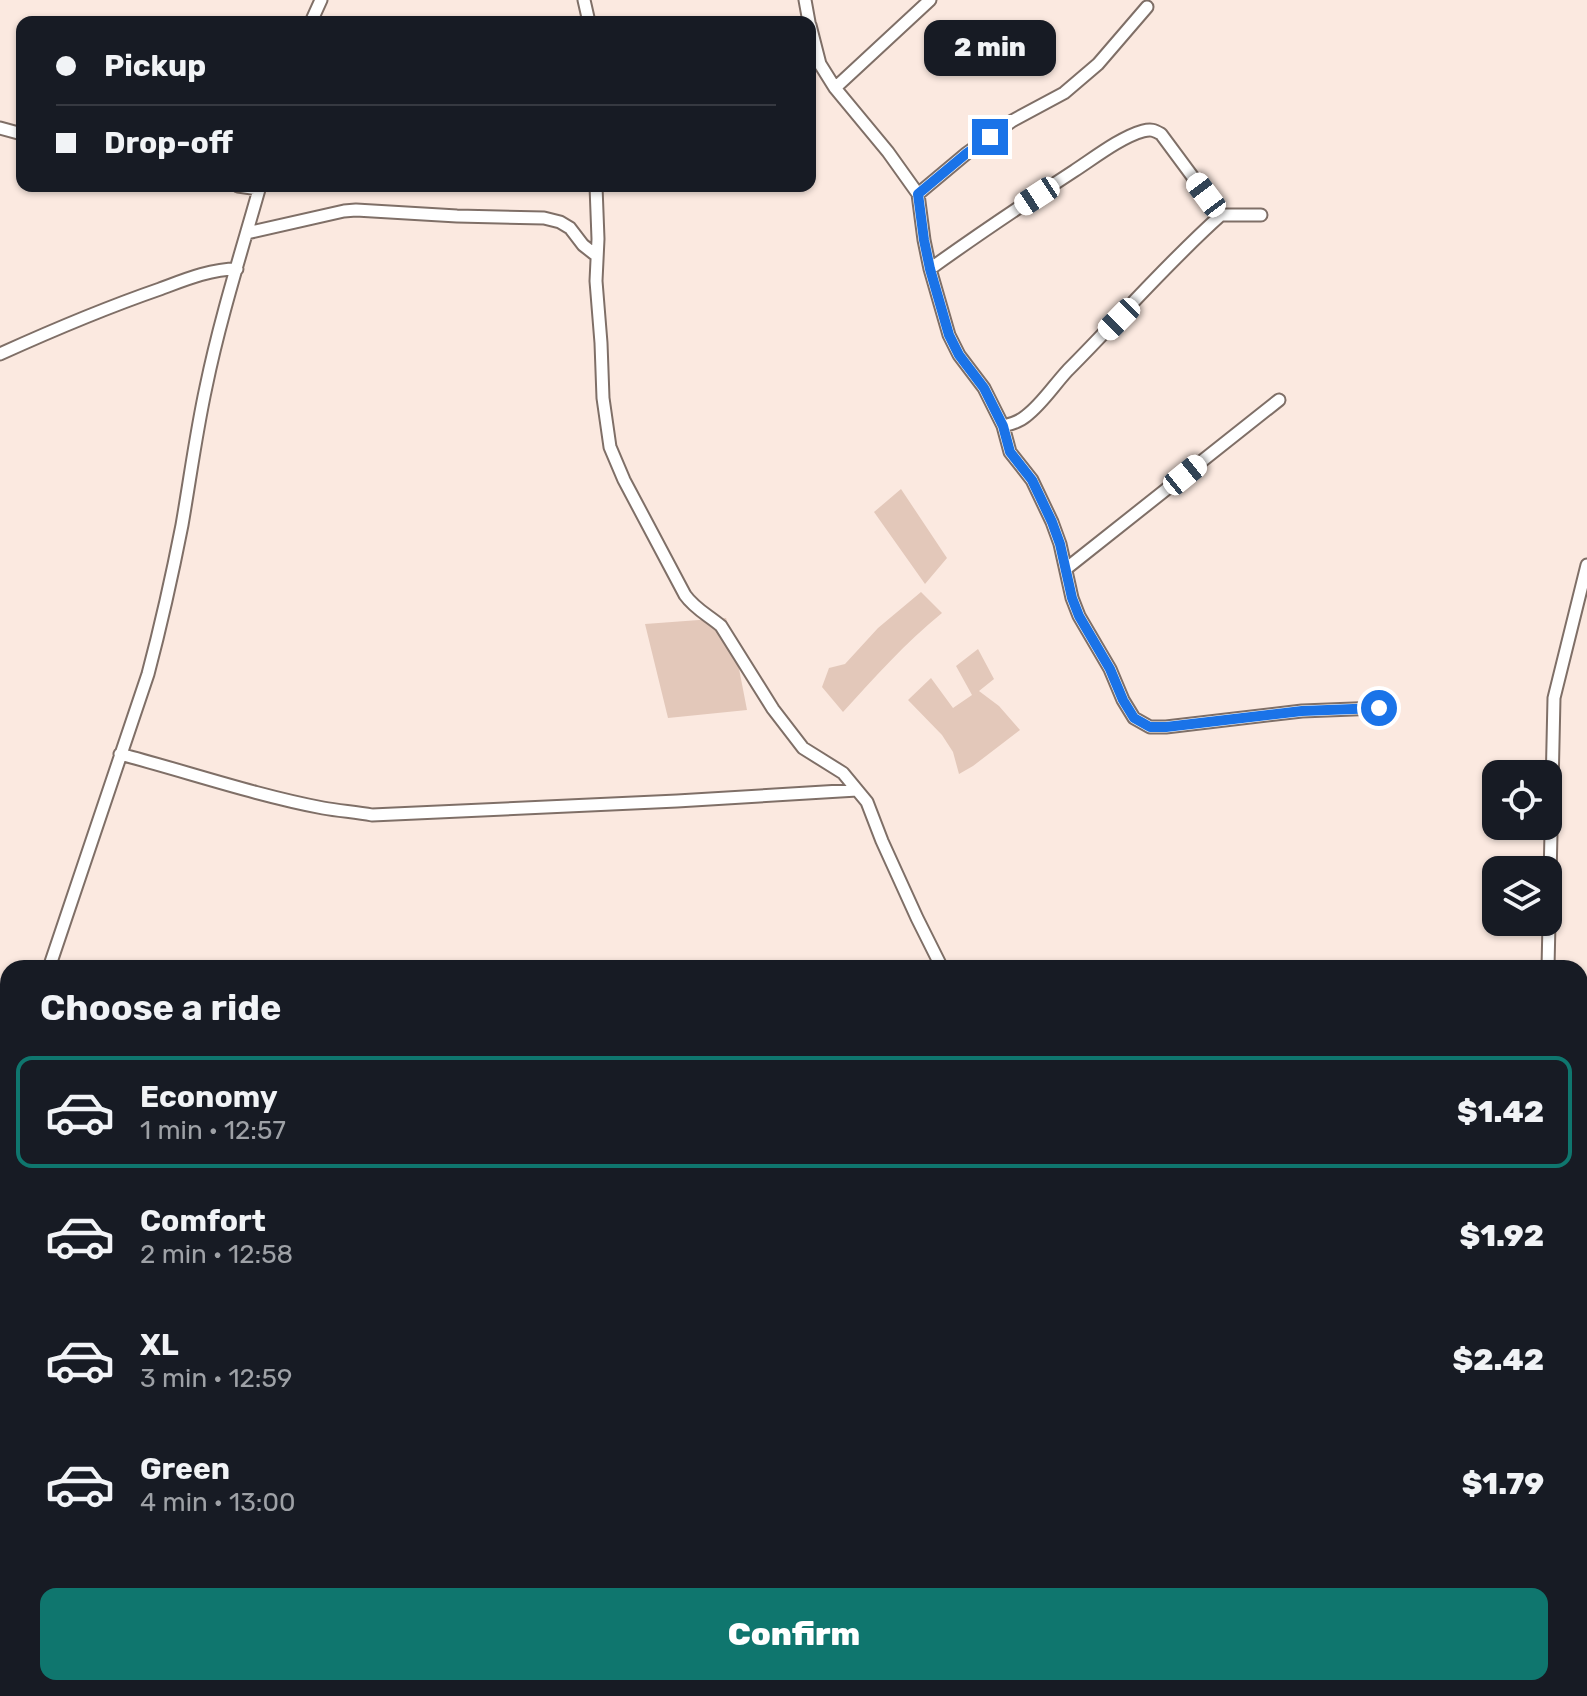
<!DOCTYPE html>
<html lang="en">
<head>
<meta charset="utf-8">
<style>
  :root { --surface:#171b24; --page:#242831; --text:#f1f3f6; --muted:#9ea1a6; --line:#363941; --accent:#0f766e }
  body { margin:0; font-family:Rubik,sans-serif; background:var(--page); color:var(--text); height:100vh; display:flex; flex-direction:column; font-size:30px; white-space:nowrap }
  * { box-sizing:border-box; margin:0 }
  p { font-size:26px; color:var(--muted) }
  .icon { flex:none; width:44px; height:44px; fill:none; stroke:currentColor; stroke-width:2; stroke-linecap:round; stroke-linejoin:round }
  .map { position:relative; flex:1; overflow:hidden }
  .drawer { position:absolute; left:0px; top:960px; width:1588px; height:736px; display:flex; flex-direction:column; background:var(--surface); border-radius:24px 24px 0 0; box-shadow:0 2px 6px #0004 }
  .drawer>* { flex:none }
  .hud { position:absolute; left:16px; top:16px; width:800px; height:176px; border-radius:16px; box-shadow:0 2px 6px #0004; display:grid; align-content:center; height:176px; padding:0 40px; background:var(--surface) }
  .controls { position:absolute; left:1482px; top:760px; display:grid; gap:16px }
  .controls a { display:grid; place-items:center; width:80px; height:80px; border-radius:16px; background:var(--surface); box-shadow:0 2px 6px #0004; font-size:40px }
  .end { position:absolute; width:36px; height:36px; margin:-18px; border:10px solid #1a73e8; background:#fff; box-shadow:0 0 0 4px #fff }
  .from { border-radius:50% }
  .bubble { position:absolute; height:56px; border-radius:16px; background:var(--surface); box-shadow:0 2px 6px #0004; font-size:26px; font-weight:800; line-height:56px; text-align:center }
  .car { position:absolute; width:24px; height:48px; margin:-24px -12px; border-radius:10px; box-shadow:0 0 6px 2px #0007; background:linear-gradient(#fff 24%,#345 0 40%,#fff 0 76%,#345 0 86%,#fff 0) }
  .hud b { display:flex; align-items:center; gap:28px; height:76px; font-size:30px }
  .hud b+b { border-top:2px solid var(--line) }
  .hud i { width:20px; height:20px; background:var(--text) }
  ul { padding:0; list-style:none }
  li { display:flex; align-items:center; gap:24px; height:112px; margin:0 16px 12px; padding:0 24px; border:4px solid transparent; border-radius:16px }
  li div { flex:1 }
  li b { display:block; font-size:30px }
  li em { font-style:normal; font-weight:800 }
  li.selected { border-color:var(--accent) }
  li>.icon { width:72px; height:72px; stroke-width:1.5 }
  h2 { padding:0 40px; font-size:36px; line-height:96px }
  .primary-button { display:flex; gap:16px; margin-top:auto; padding:16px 40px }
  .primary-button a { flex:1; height:92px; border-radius:16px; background:var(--accent); color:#fff; font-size:32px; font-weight:800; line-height:92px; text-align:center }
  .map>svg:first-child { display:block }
  .green { fill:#e3c8ba }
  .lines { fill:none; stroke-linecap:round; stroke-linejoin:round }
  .stream { stroke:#d1a994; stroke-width:3 }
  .minor-casing { stroke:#7f6f67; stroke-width:15 }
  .minor { stroke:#fff; stroke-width:11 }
  .route { stroke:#1a73e8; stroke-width:10 }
</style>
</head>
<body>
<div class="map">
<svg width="1587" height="1696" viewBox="0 0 1587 1696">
  <rect width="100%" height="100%" fill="#fbe9e0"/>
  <path class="green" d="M 901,489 L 947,558 L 925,584 L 874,512 Z
    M 921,592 L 942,613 C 905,643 875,677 843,712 L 822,687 L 829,668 L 845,664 L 878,628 Z
    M 726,618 L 736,653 L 747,710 L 668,718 L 645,624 Z
    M 978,649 L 994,679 L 979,691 L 999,706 L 1020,730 L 973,766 L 959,774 L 953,752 L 942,735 L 908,700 L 931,678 L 953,708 L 972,695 L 956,666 Z
    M 1587,1664 L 1587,1696 L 1541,1696 L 1547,1688 L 1580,1688 L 1580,1676 Z"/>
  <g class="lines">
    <path class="stream" d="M 1580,1484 L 1587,1487
      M 1265,1696 L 1279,1688"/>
    <defs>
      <path id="minor" d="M 584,0 L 589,22
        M 805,0 L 809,22
        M 311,22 L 321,0
        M 810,25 L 820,64 L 835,88 L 888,152 L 918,194 L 924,240 L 930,269 L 949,335 L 959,355 L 984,388 L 1003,426 L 1010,452 L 1032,480 L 1052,522 L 1060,544 L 1072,598 L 1079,616 L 1110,669 L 1123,700 L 1134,718 L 1150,727 L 1166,727 L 1302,711 L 1379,708
        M 835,88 L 930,0
        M 0,128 L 22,134
        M 238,186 L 259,189
        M 596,186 L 598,239 L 596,281 L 601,343 L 603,398 L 610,447 L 624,480 L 685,595 C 695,609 708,615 721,626 L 773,709 L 803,748 L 843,773 L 867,802 L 882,841 L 917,918 L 942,968
        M 918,194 L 967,153 L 1012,121 L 1064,93 L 1098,64 L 1147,7
        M 247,233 L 344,211 L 356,210 L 457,216 L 544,218 L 560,222 L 570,228 L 583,245 L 597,256
        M 930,269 C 977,235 1025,203 1074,171 C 1094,158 1121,137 1143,131 C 1151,129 1154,130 1161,134 L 1221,215
        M 0,354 C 53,330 105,308 160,289 C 184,280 210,269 237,269
        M 1003,426 C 1012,424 1019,422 1026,416 C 1042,404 1054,385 1068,370 C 1119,319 1167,263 1221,215 L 1261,215
        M 1067,568 L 1279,400
        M 120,754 C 188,772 255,795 323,808 C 340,811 356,812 372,815 L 677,801 L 857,790
        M 49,968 L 148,674 C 161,625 172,576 182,525 C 190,479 196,433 206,387 C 220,319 241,253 260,186
        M 1548,968 L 1554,698 L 1587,565
        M 0,1126 L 8,1099
        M 1580,1370 L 1587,1365
        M 0,1405 L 8,1409
        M 0,1658 L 8,1654
        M 141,1696 L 143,1688
        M 178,1696 L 195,1688
        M 1101,1696 L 1109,1688"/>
    </defs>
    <use href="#minor" class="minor-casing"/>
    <use href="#minor" class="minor"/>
  </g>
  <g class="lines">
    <path class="route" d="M 990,137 L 967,153 L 918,194 L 924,240 L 930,269 L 949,335 L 959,355 L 984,388 L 1003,426 L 1010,452 L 1032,480 L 1052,522 L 1060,544 L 1072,598 L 1079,616 L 1110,669 L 1123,700 L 1134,718 L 1150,727 L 1166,727 L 1302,711 L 1379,708"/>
  </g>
</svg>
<div class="controls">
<a><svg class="icon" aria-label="locate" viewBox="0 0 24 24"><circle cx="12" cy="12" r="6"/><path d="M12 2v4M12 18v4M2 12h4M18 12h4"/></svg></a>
<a><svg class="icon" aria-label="layers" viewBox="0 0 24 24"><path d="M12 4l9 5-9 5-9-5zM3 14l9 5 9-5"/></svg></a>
</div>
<i class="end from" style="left:1379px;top:708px"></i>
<i class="end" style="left:990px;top:137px"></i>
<div class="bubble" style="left:924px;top:20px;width:132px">2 min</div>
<i class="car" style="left:1206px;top:195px;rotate:323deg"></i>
<i class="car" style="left:1037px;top:196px;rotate:237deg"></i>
<i class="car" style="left:1119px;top:319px;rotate:225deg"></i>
<i class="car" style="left:1185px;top:475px;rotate:51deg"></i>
<div class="hud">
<b><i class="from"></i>Pickup</b>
<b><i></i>Drop-off</b>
</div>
<section class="drawer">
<h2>Choose a ride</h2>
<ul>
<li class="selected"><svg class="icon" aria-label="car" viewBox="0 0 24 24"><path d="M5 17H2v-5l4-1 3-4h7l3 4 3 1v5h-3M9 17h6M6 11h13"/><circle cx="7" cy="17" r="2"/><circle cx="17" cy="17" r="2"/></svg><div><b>Economy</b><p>1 min · 12:57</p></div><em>$1.42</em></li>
<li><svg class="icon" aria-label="car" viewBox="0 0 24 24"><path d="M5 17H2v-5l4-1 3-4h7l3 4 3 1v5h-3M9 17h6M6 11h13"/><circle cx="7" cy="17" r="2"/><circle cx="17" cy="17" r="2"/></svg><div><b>Comfort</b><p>2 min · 12:58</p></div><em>$1.92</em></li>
<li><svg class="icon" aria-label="car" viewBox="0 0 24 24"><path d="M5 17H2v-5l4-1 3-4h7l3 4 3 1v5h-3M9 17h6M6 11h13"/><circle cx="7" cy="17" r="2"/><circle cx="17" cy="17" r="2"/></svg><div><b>XL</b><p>3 min · 12:59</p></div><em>$2.42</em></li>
<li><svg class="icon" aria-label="car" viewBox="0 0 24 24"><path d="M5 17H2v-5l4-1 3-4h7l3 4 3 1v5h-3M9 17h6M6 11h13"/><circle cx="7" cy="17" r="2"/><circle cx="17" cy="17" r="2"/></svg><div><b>Green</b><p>4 min · 13:00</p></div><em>$1.79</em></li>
</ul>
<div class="primary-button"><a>Confirm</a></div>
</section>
</div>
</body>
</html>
